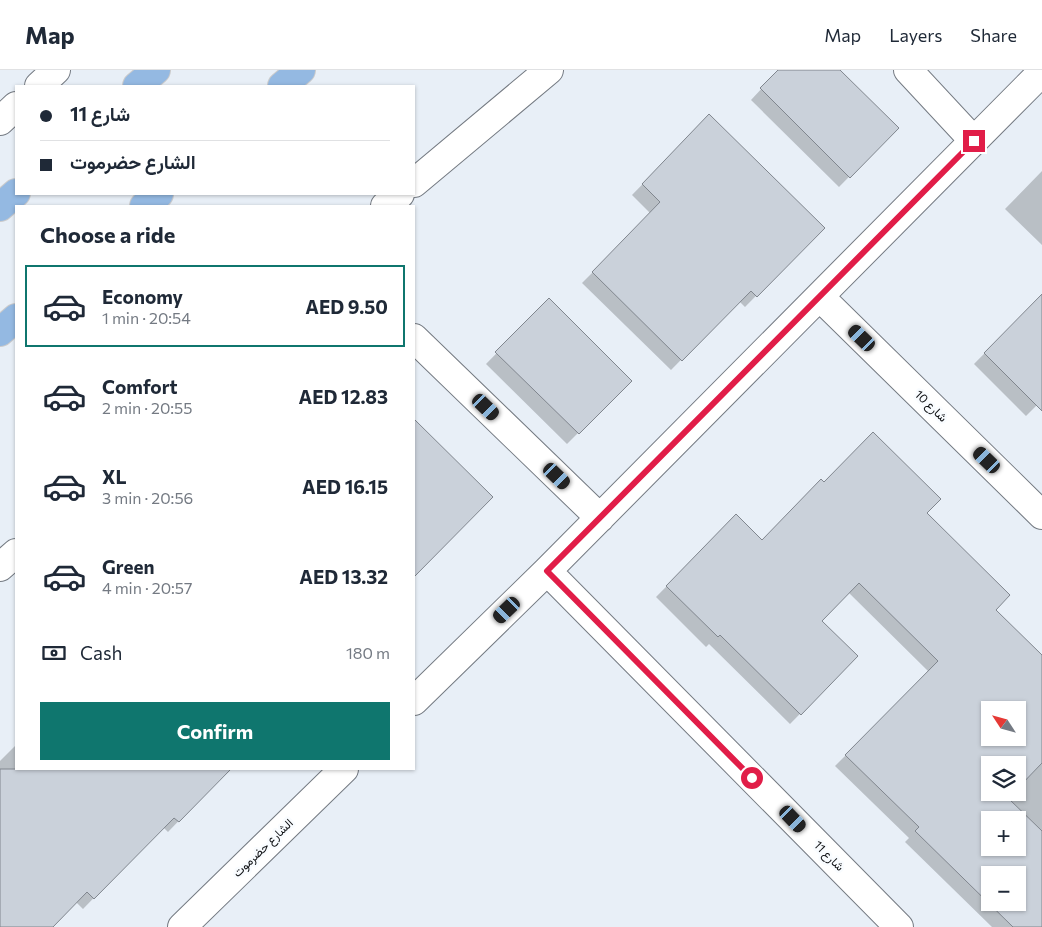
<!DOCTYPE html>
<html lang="en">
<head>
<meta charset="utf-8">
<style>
  :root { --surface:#fff; --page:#f2f2f3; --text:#1f2937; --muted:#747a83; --line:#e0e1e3; --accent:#0f766e }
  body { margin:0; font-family:Commissioner,Vazirmatn,sans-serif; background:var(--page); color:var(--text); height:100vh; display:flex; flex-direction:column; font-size:19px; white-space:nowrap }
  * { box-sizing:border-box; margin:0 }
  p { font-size:16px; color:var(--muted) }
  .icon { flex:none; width:28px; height:28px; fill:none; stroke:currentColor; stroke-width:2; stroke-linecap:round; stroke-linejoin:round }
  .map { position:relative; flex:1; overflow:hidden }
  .drawer { position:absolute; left:15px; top:135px; width:400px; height:565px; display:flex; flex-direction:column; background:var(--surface); border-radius:0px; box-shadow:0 1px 4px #0004 }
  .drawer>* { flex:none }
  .guide { position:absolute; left:15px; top:15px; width:400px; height:110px; border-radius:0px; box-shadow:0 1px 4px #0004; display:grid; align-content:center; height:110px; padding:0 25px; background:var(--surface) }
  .needle { width:32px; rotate:306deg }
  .fabs { position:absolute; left:981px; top:631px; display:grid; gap:10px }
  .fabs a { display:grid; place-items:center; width:45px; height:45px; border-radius:0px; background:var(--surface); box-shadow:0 1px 4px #0004; font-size:25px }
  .end { position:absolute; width:22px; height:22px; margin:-11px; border:6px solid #e11d48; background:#fff; box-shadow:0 0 0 2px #fff }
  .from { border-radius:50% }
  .car { position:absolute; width:15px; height:30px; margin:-15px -8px; border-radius:6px; box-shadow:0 0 4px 1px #0007; background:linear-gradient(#222 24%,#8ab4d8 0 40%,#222 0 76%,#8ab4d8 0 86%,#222 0) }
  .guide b { display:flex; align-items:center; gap:18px; height:48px; font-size:19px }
  .guide b+b { border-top:1px solid var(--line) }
  .guide i { width:12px; height:12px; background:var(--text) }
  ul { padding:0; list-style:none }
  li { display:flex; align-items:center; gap:15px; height:82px; margin:0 10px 8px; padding:0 15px; border:2px solid transparent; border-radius:0px }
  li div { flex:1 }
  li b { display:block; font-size:19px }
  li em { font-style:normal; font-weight:700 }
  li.current { border-color:var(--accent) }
  li>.icon { width:45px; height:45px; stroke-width:1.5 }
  h2 { padding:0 25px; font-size:22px; line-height:60px }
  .pay { display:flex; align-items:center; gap:12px; height:55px; padding:0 25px; font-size:19px }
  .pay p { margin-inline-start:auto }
  .button { display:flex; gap:10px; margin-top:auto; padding:10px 25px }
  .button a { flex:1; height:58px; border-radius:0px; background:var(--accent); color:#fff; font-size:20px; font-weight:700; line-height:58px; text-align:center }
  header { display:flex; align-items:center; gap:30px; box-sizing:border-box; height:70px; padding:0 25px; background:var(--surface); border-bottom:1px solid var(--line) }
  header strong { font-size:24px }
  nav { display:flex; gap:28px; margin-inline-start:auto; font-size:18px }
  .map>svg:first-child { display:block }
  .shadow { fill:#0003; fill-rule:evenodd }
  .building { fill:#cad1da; stroke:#80868e; fill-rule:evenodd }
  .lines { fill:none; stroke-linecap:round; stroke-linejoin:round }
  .minor-casing { stroke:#747a82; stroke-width:30 }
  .major-casing { stroke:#cacacb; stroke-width:30 }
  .minor { stroke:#fff; stroke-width:28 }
  .major { stroke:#94b9e2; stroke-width:28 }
  .route { stroke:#e11d48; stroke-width:6 }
  .labels { text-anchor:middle; stroke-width:5; stroke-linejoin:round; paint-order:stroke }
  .street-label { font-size:12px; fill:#0d0f12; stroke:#f9fcff }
</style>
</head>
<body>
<header>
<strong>Map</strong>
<nav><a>Map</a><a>Layers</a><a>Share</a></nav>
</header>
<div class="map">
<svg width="1042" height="857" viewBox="0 0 1042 857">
  <rect width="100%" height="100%" fill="#e8eff7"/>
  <path class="shadow" d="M 779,0 L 838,0 L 897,58 L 839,117 L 751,30 Z
    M 709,46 L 823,158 L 745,237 L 739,231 L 671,300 L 582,213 L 651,144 L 632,125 Z
    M 1042,101 L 1042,175 L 1005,139 Z
    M 1042,225 L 1042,330 L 1026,346 L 974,294 Z
    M 549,230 L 630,311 L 567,374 L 486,294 Z
    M 414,351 L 491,427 L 414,506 Z
    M 824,414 L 925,443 L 994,540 L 1042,587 L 1042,857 L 992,857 L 905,772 L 909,768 L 835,696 L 929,602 L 848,522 L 821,551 L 857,586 L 790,654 L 709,574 L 706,577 L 656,527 L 736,446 L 762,471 ZM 990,640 L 1018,640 L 1018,668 L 990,668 ZM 990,695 L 1018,695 L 1018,722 L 990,722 ZM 990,750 L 1018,750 L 1018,778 L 990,778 ZM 990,805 L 1018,805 L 1018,832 L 990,832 Z
    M 16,675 L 16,699 L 229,699 L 168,762 L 163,757 L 83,839 L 76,832 L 51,857 L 0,857 L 0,691 Z"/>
  <path class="building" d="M 778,0 L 840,0 L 899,58 L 850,108 L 760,18 Z
    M 709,44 L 825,158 L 757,227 L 751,221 L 682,291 L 592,202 L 660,132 L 642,114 Z
    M 1042,224 L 1042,341 L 984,283 Z
    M 549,228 L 632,311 L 579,364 L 495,282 Z
    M 414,349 L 493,427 L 414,507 Z
    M 873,362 L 941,429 L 927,443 L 1010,525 L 996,540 L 1042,585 L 1042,693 L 1018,718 L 1018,695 L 990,695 L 990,722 L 1013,722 L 1008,728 L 1042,761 L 1042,857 L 1013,857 L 915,761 L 919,757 L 845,685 L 938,591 L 859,513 L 822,551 L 858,586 L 801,645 L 720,565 L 718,567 L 666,516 L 736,444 L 762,470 L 821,409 L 824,412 ZM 990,640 L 1018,640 L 1018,668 L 990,668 ZM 990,750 L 1018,750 L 1018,778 L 990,778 ZM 990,805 L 1018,805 L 1018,832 L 990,832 Z
    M 0,699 L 231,699 L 179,752 L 174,748 L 94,829 L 87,822 L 53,857 L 0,857 Z"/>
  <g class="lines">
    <defs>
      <path id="minor" d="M 908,0 L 974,71
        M 39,16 L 56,0
        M 0,51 L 16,36
        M 414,113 L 549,0
        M 385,136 L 400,124
        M 820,227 L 1042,445
        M 414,268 L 600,448
        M 0,497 L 16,483
        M 547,501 L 899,857
        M 414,631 L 547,501 L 1042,2
        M 182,857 L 344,699"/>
      <path id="major" d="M 137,16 L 156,0
        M 282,16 L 301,0
        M 144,136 L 159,124
        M 0,137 L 16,123
        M 0,262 L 16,248"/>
    </defs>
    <use href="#minor" class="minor-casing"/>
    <use href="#major" class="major-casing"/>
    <use href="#minor" class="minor"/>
    <use href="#major" class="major"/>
  </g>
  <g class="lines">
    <path class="route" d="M 752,708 L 547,501 L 974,71"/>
  </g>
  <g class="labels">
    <g class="street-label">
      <text transform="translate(931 336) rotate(44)" y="4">شارع 10</text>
      <text transform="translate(263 778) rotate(-44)" y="4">الشارع حضرموت</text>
      <text transform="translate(829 786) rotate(45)" y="4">شارع 11</text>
    </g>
  </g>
</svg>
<div class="fabs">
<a><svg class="needle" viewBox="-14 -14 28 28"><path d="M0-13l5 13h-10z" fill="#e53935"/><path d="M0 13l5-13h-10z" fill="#747a83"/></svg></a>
<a><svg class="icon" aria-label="layers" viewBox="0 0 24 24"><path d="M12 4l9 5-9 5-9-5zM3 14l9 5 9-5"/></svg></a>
<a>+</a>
<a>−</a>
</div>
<i class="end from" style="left:752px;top:708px"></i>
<i class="end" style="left:974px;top:71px"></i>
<i class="car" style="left:862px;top:268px;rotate:314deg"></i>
<i class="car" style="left:486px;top:337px;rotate:134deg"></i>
<i class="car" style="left:987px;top:390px;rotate:314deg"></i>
<i class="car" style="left:557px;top:406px;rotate:134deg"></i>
<i class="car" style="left:507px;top:540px;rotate:226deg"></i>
<i class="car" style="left:793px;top:749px;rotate:136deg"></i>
<div class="guide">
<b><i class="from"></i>شارع 11</b>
<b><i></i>الشارع حضرموت</b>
</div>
<section class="drawer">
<h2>Choose a ride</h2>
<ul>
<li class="current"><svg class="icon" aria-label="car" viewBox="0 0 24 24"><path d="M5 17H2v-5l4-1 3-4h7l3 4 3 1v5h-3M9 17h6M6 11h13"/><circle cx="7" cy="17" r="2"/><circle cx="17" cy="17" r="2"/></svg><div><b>Economy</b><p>1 min · 20:54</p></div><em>AED 9.50</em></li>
<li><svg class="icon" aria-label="car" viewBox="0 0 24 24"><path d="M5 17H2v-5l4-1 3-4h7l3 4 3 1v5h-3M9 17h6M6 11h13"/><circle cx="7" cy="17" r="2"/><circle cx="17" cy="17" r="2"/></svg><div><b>Comfort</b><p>2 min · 20:55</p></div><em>AED 12.83</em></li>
<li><svg class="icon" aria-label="car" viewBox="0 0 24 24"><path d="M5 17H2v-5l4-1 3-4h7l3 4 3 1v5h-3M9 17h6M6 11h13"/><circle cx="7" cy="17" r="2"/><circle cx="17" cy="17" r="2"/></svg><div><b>XL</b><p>3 min · 20:56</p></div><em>AED 16.15</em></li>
<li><svg class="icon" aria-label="car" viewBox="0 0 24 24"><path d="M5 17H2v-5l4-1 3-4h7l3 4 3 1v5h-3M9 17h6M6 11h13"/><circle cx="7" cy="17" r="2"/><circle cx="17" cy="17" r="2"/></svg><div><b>Green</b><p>4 min · 20:57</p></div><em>AED 13.32</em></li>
</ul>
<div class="pay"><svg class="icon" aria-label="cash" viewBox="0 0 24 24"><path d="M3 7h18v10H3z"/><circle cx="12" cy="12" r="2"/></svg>Cash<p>180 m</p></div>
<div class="button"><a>Confirm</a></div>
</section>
</div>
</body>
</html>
